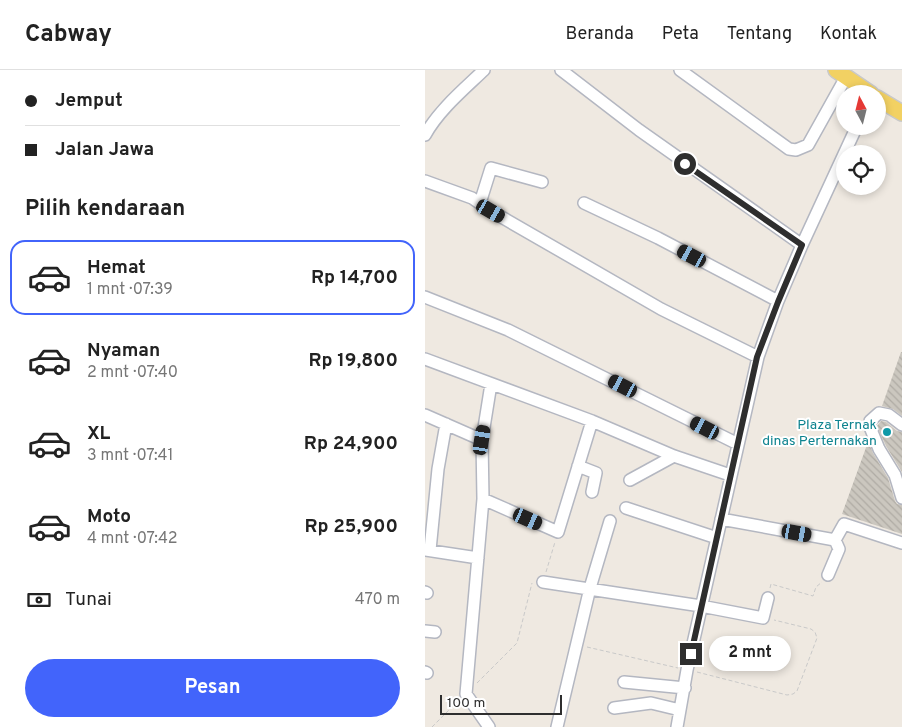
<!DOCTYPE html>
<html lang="id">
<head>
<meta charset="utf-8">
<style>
  :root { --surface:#fff; --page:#f2f2f2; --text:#222; --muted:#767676; --line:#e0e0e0; --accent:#4264fb }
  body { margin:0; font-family:Overpass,sans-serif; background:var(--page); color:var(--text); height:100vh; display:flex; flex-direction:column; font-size:19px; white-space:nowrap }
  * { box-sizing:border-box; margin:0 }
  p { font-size:16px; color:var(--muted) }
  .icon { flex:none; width:28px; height:28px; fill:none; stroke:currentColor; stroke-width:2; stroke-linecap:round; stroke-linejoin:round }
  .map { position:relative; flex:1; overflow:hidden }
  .side { display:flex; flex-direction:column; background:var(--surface); width:425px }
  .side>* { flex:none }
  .hud { display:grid; align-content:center; height:110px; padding:0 25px; background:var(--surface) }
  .needle { width:32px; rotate:353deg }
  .controls { position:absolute; left:411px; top:15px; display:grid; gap:10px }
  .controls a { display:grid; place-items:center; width:50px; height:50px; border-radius:50%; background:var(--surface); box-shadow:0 2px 8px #0003; font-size:25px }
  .scale { position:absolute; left:15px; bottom:12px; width:122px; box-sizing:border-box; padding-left:5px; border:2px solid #2e2e2e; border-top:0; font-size:14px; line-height:18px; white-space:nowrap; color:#2e2e2e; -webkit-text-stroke:4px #fff; paint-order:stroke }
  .end { position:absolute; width:22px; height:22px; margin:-11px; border:6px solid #2e2e2e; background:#fff; box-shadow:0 0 0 2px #fff }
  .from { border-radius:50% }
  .bubble { position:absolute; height:35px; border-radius:18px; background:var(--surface); box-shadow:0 2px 8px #0003; font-size:16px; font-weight:700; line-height:35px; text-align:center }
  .car { position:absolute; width:15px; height:30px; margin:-15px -8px; border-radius:6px; box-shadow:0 0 4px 1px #0007; background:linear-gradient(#222 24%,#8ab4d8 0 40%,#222 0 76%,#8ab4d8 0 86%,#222 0) }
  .hud b { display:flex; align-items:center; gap:18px; height:48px; font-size:19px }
  .hud b+b { border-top:1px solid var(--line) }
  .hud i { width:12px; height:12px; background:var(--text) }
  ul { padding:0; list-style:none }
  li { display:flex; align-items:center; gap:15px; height:75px; margin:0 10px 8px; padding:0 15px; border:2px solid transparent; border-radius:15px }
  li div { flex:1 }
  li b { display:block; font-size:19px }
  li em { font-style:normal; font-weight:700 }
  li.on { border-color:var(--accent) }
  li>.icon { width:45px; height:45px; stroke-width:1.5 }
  h2 { padding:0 25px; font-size:22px; line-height:60px }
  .pay { display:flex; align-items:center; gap:12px; height:55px; padding:0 25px; font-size:19px }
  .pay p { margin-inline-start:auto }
  .cta { display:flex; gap:10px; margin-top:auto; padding:10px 25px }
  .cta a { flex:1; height:58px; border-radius:30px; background:var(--accent); color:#fff; font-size:20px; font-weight:700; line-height:58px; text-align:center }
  header { display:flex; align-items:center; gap:30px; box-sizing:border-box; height:70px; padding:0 25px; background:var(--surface); border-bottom:1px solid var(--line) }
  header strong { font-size:24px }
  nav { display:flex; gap:28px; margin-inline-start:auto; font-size:18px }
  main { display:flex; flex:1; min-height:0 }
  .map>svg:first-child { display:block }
  .building { fill:url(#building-back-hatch) }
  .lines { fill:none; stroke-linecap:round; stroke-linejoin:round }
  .minor-casing { stroke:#b4b7c1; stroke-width:14 }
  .major-casing { stroke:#c9c9c9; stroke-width:18 }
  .path { stroke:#c9c9c9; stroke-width:1; stroke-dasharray:4 2.5; stroke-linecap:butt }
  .minor { stroke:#fff; stroke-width:11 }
  .major { stroke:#f2d163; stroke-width:15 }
  .route { stroke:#2e2e2e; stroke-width:6 }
  .culture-dot { fill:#0f9aa8; stroke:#fff; stroke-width:2 }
  .labels { text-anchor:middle; stroke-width:4; stroke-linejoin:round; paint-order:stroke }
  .culture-label { font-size:14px; fill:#0d838f; stroke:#fff; text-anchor:end }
</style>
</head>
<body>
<header>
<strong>Cabway</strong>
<nav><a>Beranda</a><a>Peta</a><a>Tentang</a><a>Kontak</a></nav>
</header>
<main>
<section class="side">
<div class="hud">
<b><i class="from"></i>Jemput</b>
<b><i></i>Jalan Jawa</b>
</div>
<h2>Pilih kendaraan</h2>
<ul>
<li class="on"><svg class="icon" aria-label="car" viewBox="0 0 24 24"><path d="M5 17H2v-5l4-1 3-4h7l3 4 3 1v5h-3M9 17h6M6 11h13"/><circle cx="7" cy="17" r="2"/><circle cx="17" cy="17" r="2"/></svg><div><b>Hemat</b><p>1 mnt · 07:39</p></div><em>Rp 14,700</em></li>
<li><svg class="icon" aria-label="car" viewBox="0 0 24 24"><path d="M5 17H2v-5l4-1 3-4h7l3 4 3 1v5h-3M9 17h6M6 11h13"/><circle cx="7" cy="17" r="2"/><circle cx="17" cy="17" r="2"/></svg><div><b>Nyaman</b><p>2 mnt · 07:40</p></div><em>Rp 19,800</em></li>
<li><svg class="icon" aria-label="car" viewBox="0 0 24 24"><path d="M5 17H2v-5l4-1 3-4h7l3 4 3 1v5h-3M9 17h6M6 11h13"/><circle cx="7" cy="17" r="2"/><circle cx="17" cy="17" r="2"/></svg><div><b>XL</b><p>3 mnt · 07:41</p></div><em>Rp 24,900</em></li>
<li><svg class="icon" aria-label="car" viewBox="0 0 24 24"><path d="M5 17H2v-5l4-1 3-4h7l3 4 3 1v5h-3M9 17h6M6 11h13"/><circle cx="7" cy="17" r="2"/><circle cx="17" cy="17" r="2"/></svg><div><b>Moto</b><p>4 mnt · 07:42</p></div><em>Rp 25,900</em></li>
</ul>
<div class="pay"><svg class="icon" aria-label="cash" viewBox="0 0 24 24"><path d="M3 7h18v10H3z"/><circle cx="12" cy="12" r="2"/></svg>Tunai<p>470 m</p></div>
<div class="cta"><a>Pesan</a></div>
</section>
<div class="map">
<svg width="477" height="657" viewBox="0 0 477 657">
  <defs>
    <pattern id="building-back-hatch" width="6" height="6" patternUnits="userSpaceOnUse" patternTransform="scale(1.25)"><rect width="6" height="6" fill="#cbc7bf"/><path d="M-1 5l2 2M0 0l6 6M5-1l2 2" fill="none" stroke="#afaba4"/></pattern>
  </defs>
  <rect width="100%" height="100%" fill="#efe9e1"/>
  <path class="building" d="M 476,282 L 477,282 L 477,346 L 468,339 L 457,336 Z
    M 456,351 L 461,352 L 472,361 L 477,362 L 477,402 L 461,376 L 452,356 Z
    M 443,372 L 448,383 L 463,408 L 470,431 L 472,434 L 477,435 L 477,464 L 417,444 Z"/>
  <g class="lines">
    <defs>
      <path id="minor" d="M 136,0 L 214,60 L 377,175
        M 255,0 L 364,79 L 371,80 L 383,75 L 421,7
        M 0,65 C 14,40 38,20 59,0
        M 0,111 L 47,128 L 66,141 L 236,239 L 333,287
        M 55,133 L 66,98 L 117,112
        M 159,133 L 233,168 L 353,231
        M 0,227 L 83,260 L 313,374
        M 0,289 L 167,351 L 249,386 L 305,405
        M 0,345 L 57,370
        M 477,355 L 464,345 L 454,343 L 445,351 L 445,357 L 454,379 L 470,405 L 477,428
        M 153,396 L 171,403 L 167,422
        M 205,410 L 249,386
        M 58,429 L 133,462 L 167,351
        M 201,438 L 292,468
        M 296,449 L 410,470 L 419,454 L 477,473
        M 0,480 L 53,488
        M 5,480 L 13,399 L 21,354
        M 403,505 L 414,479 L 410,470
        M 118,512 L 276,536 L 338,548 L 343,528
        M 0,522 L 2,523
        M 0,561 L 10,562
        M 0,602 L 2,603
        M 199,612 L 260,618
        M 189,638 L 226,633 L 255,640
        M 64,657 L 41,624 L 58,429 L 57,370 L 66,314
        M 132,657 L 165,518 L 185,451
        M 252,657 L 262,600 L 333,287 L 353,231 L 377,175 L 432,56"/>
      <path id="major" d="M 411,0 L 446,24
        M 452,28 L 477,43"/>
    </defs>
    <use href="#minor" class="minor-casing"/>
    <use href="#major" class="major-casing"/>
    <path class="path" d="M 121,502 L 130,472
      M 345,518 L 346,514 L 388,526 L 391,517 L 397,512
      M 162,577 L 253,598
      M 272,602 L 362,625 L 368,624 L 372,621 L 392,568 L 390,562 L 386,559 L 349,550
      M 52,613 L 92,573 L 107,513
      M 7,657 L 33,631"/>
    <use href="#minor" class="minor"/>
    <use href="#major" class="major"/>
  </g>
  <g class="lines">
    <path class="route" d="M 260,94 L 377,175 L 353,232 L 332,287 L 266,584"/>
  </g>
  <circle class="culture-dot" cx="462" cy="362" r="5"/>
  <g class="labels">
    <g class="culture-label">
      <text x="452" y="359">Plaza Ternak<tspan x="452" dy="16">dinas Perternakan</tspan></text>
    </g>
  </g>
</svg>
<div class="controls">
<a><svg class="needle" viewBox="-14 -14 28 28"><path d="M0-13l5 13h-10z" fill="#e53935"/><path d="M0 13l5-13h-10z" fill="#767676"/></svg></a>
<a><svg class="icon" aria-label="locate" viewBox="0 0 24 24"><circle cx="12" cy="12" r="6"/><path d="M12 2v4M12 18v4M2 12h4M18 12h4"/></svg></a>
</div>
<div class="scale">100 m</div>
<i class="end from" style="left:260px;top:94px"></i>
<i class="end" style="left:266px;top:584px"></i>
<div class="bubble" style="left:284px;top:566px;width:82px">2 mnt</div>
<i class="car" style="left:66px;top:141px;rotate:120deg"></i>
<i class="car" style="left:267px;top:186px;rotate:298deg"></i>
<i class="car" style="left:198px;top:316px;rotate:297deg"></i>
<i class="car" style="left:280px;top:358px;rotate:297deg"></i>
<i class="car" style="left:57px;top:370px;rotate:9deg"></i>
<i class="car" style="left:103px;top:449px;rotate:114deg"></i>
<i class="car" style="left:372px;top:463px;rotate:100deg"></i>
</div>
</main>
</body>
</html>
